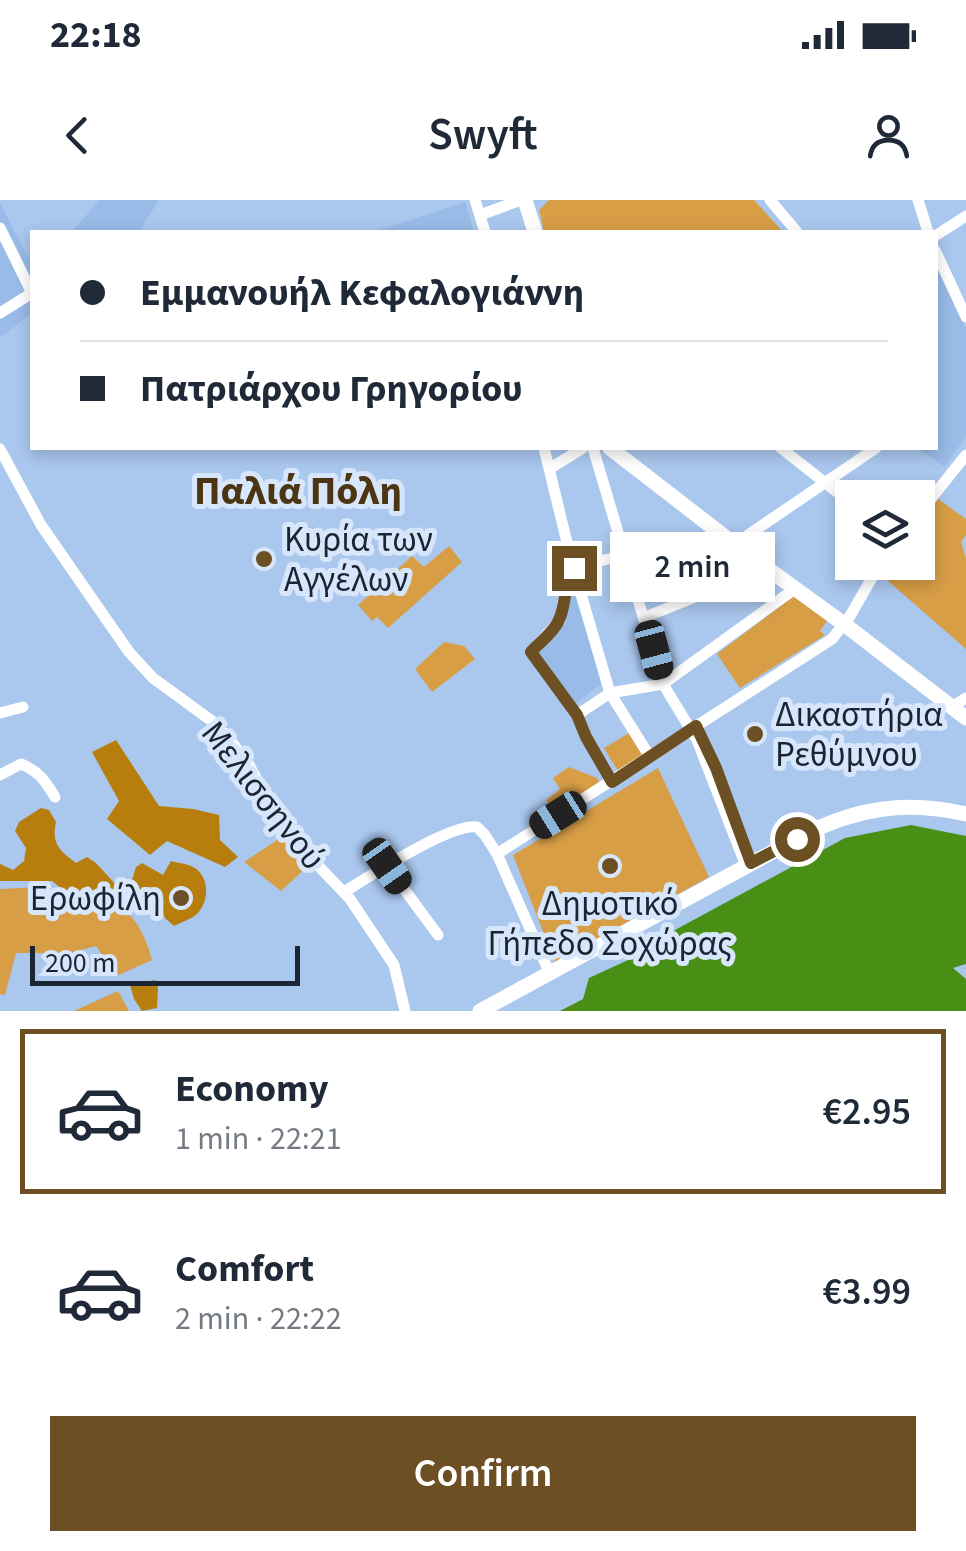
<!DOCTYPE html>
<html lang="en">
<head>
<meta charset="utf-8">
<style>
  :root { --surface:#fff; --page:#f6f6f7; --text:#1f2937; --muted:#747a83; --line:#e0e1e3; --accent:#6c4f23 }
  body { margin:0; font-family:"Source Sans 3",sans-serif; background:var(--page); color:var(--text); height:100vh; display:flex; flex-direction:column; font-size:38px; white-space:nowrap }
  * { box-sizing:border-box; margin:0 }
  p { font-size:32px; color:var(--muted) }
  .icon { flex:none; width:55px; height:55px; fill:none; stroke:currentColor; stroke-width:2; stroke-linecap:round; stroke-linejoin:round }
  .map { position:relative; height:811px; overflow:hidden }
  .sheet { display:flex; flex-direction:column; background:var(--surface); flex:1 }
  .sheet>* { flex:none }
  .top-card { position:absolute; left:30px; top:30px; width:908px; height:220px; border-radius:0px; box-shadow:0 5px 15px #0003; display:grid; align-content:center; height:220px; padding:0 50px; background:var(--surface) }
  .buttons { position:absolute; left:835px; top:280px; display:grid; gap:20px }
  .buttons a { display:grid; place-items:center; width:100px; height:100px; border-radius:0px; background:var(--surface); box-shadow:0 5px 15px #0003; font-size:50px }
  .scale { position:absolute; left:30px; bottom:25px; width:270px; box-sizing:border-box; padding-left:10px; border:5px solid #1a2534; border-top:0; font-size:28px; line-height:35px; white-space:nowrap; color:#1a2534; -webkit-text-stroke:8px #d7e6fa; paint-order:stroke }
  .end { position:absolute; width:45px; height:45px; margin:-22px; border:12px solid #6c4f23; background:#fff; box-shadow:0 0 0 5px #fff }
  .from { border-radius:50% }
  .bubble { position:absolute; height:70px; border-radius:0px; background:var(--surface); box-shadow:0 5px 15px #0003; font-size:32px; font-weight:600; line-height:70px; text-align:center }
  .car { position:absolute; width:30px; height:60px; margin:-30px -15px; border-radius:12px; box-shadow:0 0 8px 2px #0007; background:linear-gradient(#222 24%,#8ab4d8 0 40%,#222 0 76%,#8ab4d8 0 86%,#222 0) }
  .top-card b { display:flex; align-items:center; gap:35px; height:95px; font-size:38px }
  .top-card b+b { border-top:2px solid var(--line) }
  .top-card i { width:25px; height:25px; background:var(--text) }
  ul { padding:18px 0 0; list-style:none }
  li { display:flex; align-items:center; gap:30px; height:165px; margin:0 20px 15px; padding:0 30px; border:5px solid transparent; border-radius:0px }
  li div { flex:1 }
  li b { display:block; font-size:38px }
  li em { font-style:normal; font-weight:600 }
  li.current { border-color:var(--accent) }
  li>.icon { width:90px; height:90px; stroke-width:1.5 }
  .action { display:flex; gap:20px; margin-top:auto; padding:20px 50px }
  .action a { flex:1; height:115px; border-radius:0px; background:var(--accent); color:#fff; font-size:40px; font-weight:600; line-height:115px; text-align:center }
  .status { display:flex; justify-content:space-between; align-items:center; height:70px; padding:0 50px; background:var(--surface); direction:ltr }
  .status svg { height:28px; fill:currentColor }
  header { display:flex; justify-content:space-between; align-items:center; height:130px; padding:0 50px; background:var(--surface); font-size:45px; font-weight:600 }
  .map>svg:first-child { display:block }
  .built { fill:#99bbe7 }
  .green { fill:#d79e46 }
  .forest { fill:#b87e0d }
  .water { fill:#4a8f15 }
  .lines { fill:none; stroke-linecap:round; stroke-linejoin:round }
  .minor { stroke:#fff; stroke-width:11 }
  .major { stroke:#fff; stroke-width:15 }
  .route { stroke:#6c4f23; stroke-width:12 }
  .poi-dot { fill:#6c4f23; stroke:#d7e6fa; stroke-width:4 }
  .labels { text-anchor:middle; stroke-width:10; stroke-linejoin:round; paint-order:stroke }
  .poi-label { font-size:35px; fill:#1a2534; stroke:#d7e6fa; text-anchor:start }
  .street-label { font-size:35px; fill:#1a2534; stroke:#d7e6fa }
  .quarter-label { font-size:40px; font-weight:bold; fill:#4c3512; stroke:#d7e6fa }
</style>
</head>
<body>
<div class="status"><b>22:18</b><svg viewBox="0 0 49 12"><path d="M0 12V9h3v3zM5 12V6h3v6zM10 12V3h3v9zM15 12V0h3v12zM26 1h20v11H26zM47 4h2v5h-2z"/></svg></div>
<header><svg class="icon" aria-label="back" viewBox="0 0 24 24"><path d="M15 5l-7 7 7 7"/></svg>Swyft<svg class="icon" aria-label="person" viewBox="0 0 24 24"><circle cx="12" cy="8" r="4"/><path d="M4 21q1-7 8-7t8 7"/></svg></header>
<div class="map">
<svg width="966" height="811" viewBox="0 0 966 811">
  <rect width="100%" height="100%" fill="#aac7ee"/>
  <path class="built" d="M 100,0 L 159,0 L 139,32 L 71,32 Z
    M 465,2 L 474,32 L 372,32 L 410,20 Z
    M 0,3 L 32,65 L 32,113 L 0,138 Z
    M 935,60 L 966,129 L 966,236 L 945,267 L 917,248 L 935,248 Z
    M 577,390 L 601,484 L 575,504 L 537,453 L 555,438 L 563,422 L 571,391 Z"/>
  <path class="green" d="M 549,0 L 754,0 L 783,32 L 544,32 L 539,10 Z
    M 938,299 L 966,319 L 966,335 L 961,342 L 966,358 L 966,449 L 880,374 L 889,363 L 918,362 L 918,326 Z
    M 449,346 L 462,362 L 388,428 L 377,417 L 372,421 L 358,405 L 412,356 L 424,367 Z
    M 794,396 L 827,421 L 820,431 L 825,435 L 740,488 L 717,454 Z
    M 444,442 L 464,446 L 475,459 L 432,492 L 415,469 Z
    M 629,533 L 643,556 L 618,571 L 604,548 Z
    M 569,567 L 597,578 L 601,585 L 555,613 L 546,600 L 560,589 L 553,578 Z
    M 658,568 L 709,677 L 555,762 L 513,655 Z
    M 283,636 L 309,665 L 281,691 L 244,662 Z
    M 41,687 L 67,698 L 85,713 C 92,711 101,706 109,706 C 133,705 147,740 152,760 L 116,776 L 96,746 L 70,753 L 16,753 L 5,795 L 0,794 L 0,689 Z
    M 118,791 L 129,811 L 74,811 Z"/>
  <path class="forest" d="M 116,540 L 159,606 L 193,609 L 219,615 L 220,640 L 238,657 L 225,667 L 167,641 L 150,655 L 107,619 L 119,601 L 92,552 Z
    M 41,608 L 49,610 L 56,622 C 51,644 60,651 76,663 L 87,657 L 96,663 L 117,686 L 106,703 L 77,701 L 52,681 L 0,681 L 0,664 L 13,670 L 24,661 L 26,648 L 15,631 L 19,622 Z
    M 171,661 C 178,663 189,664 195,668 C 210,678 209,702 197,714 C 191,719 182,722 174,726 L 165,718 L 158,702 L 142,707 L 132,680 L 136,667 L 142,663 L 163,675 Z
    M 155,780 L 158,788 L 157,808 L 142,811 L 134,799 L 130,785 Z"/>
  <path class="water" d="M 911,625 L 966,636 L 966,764 L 953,768 L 966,779 L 966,811 L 560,811 L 583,799 L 589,778 L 667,742 L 675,730 L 845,638 Z"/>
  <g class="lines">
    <path class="minor" d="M 475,0 L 485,32
      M 770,0 L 797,32
      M 918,0 L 928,32
      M 480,15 L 521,0
      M 0,28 L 32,93 L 0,113
      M 935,36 L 966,16
      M 935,50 L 966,117
      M 544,248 L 573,367 L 610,493 L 650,557
      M 593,248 L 663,484 L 697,540 L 746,666
      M 781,248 L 852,304
      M 0,249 L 41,325 L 129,452 L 153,478 L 216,524 L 229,539 L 247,561 L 284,630 L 350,699 L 394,765 L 405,811
      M 549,269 L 583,248
      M 918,315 L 966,255
      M 738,347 L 748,335 L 876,248
      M 573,367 L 626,355
      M 573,368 L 567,380 L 560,420 L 531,452 L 577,515 L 586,537 L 612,581
      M 645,417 L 698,396
      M 952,507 L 966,498
      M 0,513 L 23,507
      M 577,515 L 610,493 L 663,484 L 796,388
      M 0,575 L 21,564 C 39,571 45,581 55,597
      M 497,654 L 832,439 L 850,416 L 881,362
      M 387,666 L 438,735
      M 344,692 C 370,676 450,623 477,627 L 485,635 L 497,654 L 550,774"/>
    <path class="major" d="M 525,0 L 535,32
      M 610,248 L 738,347 L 844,424 L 966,518
      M 480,811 L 802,636 C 855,608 907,600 966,614"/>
  </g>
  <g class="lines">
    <path class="route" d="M 574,368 C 563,384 567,405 558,422 C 552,434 540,442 531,452 L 577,515 L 586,537 L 612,582 L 696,526 L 716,568 L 751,663 L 797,639"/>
  </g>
  <g class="poi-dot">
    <circle cx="264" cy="359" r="10"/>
    <circle cx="755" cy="534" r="10"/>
    <circle cx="610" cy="666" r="10"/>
    <circle cx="181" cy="698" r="10"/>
  </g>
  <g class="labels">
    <g class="poi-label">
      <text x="284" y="351">Κυρία των<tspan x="284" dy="40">Αγγέλων</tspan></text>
      <text x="775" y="526">Δικαστήρια<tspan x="775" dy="40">Ρεθύμνου</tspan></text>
      <text x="161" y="710" text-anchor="end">Ερωφίλη</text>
      <text x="610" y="715" text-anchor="middle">Δημοτικό<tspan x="610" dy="40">Γήπεδο Σοχώρας</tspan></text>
    </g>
    <g class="street-label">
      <text transform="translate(264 595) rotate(52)" y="12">Μελισσηνού</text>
    </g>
    <g class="quarter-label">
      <text x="298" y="304">Παλιά Πόλη</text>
    </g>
  </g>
</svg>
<div class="buttons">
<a><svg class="icon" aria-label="layers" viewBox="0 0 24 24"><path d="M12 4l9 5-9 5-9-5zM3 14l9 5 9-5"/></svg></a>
</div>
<div class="scale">200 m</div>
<i class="end from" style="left:797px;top:639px"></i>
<i class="end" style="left:574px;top:368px"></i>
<div class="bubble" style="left:610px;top:332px;width:165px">2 min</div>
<i class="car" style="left:654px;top:450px;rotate:165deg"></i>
<i class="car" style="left:558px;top:615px;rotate:238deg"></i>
<i class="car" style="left:387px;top:666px;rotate:145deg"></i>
<div class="top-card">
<b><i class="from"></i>Εμμανουήλ Κεφαλογιάννη</b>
<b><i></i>Πατριάρχου Γρηγορίου</b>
</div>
</div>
<section class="sheet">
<ul>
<li class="current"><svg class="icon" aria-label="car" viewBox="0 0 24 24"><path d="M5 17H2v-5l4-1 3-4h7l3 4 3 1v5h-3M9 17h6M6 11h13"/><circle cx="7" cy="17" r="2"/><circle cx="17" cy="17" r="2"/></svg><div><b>Economy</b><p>1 min · 22:21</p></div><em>€2.95</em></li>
<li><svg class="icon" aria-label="car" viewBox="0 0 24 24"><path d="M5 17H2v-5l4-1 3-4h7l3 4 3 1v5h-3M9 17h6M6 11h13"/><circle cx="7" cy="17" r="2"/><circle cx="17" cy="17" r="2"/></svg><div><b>Comfort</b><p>2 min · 22:22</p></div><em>€3.99</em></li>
</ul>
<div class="action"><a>Confirm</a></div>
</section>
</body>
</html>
